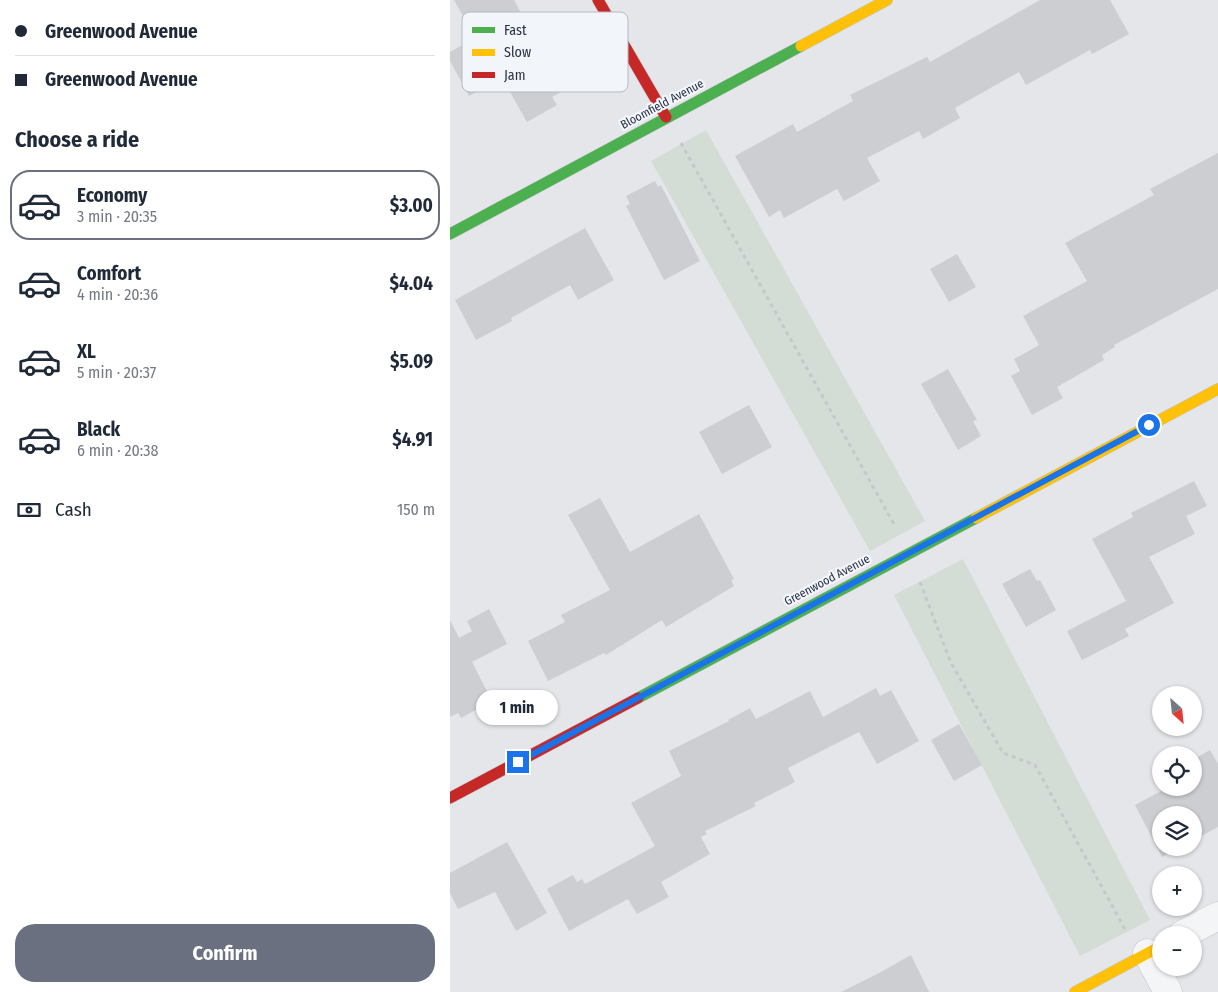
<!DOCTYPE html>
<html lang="en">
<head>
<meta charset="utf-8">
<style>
  :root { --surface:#fff; --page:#f6f6f7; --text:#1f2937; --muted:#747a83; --line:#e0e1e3; --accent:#6a707f }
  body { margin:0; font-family:"Fira Sans Condensed",sans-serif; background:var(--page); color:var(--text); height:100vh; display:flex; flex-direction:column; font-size:19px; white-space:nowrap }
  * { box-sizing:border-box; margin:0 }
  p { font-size:16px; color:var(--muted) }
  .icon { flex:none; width:28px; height:28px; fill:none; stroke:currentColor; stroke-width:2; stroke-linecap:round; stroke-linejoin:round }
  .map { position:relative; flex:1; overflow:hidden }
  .details { display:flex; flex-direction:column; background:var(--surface); width:450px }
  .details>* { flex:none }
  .banner { display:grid; align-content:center; height:110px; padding:0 15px; background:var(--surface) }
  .needle { width:32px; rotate:153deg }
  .buttons { position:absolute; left:702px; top:686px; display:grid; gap:10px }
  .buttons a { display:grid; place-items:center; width:50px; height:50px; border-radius:50%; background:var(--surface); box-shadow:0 1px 4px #0004; font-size:25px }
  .end { position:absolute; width:22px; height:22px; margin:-11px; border:6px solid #1a73e8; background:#fff; box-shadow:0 0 0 2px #fff }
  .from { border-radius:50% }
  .bubble { position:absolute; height:35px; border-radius:18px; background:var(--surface); box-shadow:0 1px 4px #0004; font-size:16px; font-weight:700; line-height:35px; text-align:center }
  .banner b { display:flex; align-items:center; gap:18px; height:48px; font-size:19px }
  .banner b+b { border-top:1px solid var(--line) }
  .banner i { width:12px; height:12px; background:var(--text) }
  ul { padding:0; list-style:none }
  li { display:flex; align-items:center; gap:15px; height:70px; margin:0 10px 8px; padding:0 5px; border:2px solid transparent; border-radius:20px }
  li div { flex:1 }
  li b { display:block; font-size:19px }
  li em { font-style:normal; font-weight:700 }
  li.active { border-color:var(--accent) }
  li>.icon { width:45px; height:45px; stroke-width:1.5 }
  h2 { padding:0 15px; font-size:22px; line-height:60px }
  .pay { display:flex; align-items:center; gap:12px; height:55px; padding:0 15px; font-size:19px }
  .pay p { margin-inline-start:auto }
  .cta { display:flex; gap:10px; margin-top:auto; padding:10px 15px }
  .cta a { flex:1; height:58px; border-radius:20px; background:var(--accent); color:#fff; font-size:20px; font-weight:700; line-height:58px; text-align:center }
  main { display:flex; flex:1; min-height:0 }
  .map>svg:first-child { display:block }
  .green { fill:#d4ddd5 }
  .building { fill:#cdced2 }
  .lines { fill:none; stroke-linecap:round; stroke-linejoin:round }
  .street-casing { stroke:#c2c4c8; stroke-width:29 }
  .fast-casing { stroke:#c2c4c8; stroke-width:12 }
  .slow-casing { stroke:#c2c4c8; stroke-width:12 }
  .jam-casing { stroke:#c2c4c8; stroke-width:12 }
  .path { stroke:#c5c7cc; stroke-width:3; stroke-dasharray:4 4; stroke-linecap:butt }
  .street { stroke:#f4f5f7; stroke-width:28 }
  .fast { stroke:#4caf50; stroke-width:11 }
  .slow { stroke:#ffc107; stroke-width:11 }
  .jam { stroke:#c62828; stroke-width:11 }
  .route { stroke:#1a73e8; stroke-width:6 }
  .labels { text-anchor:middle; stroke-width:4.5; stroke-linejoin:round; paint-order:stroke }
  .street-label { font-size:12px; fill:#293146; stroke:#f2f5f9 }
  .key { fill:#f2f5f9; stroke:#b6bac3; stroke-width:1 }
  .key-label { font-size:14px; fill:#293146 }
</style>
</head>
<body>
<main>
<section class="details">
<div class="banner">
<b><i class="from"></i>Greenwood Avenue</b>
<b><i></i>Greenwood Avenue</b>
</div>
<h2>Choose a ride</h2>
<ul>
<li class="active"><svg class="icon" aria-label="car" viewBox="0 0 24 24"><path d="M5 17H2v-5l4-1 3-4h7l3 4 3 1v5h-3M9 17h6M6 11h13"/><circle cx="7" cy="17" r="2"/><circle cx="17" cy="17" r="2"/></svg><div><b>Economy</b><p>3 min · 20:35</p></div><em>$3.00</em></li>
<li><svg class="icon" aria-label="car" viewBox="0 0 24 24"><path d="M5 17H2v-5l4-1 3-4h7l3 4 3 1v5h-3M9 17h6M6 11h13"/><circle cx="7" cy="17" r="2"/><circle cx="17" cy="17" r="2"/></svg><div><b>Comfort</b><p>4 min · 20:36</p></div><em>$4.04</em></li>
<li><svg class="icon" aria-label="car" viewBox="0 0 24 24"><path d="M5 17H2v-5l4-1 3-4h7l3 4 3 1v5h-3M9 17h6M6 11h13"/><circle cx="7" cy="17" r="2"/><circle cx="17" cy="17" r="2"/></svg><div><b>XL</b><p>5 min · 20:37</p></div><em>$5.09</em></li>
<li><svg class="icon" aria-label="car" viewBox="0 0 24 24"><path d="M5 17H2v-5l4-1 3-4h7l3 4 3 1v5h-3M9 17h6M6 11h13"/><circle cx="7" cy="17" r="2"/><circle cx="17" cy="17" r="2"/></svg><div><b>Black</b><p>6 min · 20:38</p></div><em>$4.91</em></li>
</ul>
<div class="pay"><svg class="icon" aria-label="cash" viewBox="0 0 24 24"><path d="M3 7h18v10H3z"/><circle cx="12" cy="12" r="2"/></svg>Cash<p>150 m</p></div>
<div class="cta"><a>Confirm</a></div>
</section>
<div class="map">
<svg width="768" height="992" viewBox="0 0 768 992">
  <rect width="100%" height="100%" fill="#e4e6ea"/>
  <path class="green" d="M 256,130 L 475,521 L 420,551 L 201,161 Z
    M 513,559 L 700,920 L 630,956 L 444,595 Z"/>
  <path class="building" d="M 4,0 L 64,0 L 97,59 L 112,51 L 129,82 L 102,97 L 107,105 L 77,122 L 52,78 L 19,96 L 0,61 L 0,52 L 25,38 Z
    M 590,0 L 660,0 L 679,34 L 642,54 L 640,50 L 576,85 L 569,72 L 505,108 L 510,118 L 473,139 L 469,131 L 417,158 L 430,181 L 394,201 L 387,189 L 334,218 L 330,210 L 319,217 L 285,156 L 343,124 L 347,132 L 403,101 L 400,95 L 477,57 L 480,62 Z
    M 768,153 L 768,289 L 664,345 L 665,347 L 652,355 L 654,360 L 607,387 L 613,398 L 582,415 L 561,376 L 570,371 L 564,359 L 589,345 L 573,316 L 637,281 L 615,243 L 704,195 L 700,189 Z
    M 205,181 L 208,187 L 211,185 L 250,261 L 214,280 L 176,206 L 180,204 L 176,196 Z
    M 135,228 L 164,280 L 128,300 L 120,285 L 61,318 L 62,321 L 26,340 L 5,300 Z
    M 507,254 L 526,287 L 499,302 L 480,269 Z
    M 498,369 L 527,420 L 523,421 L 531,436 L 508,450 L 471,384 Z
    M 299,405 L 322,447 L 272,474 L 249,432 Z
    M 744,481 L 757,506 L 736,516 L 745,534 L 699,557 L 724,603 L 675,629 L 679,636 L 632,660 L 617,631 L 676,601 L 642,539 L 683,517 L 681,513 Z
    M 150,498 L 180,552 L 249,514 L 284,579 L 281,580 L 284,586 L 216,627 L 212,620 L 156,655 L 154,653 L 98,681 L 78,641 L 115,622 L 111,615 L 160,590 L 118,515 Z
    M 580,569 L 587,581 L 590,580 L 606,610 L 576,627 L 552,584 Z
    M 39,609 L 57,644 L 22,662 L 42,701 L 11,718 L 8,713 L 0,717 L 0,620 L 9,638 L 22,631 L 17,621 Z
    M 426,688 L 430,696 L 441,690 L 469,741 L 427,764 L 409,732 L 338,768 L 345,782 L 304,803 L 306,806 L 255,831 L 257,834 L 251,837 L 260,854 L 211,882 L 219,897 L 187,914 L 178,899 L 119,931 L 97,889 L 123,875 L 127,882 L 132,879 L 135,884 L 205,846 L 181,803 L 231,776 L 219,751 L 279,721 L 278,720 L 300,708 L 306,719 L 360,691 L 373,717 Z
    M 509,724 L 532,765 L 504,781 L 481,740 Z
    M 760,750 L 768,764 L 768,827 L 744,840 L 744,815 L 711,815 L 711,848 L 729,848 L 712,857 L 685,805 L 717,788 L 744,788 L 744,759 Z
    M 57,842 L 97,913 L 66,931 L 45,892 L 8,909 L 0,893 L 0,873 Z
    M 461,955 L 479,992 L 391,992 L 431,972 Z"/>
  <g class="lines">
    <defs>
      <path id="street" d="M 732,935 L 768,916
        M 697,953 L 718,992"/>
      <path id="fast" d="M 0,234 L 351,46
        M 188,698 L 526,518"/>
      <path id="slow" d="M 351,46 L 437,0
        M 526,518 L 768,389
        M 625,992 L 711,946"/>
      <path id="jam" d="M 148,0 L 216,117
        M 0,798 L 188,698"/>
    </defs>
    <use href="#street" class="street-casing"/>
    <use href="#fast" class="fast-casing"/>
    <use href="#slow" class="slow-casing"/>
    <use href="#jam" class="jam-casing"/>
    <path class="path" d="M 231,143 L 445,526
      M 470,582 L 501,663 L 553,753 L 585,765 L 676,931"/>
    <use href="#street" class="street"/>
    <use href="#fast" class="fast"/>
    <use href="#slow" class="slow"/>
    <use href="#jam" class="jam"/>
  </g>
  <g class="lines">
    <path class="route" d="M 68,762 L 699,425"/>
  </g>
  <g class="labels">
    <g class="street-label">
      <text transform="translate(212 104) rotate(-28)" y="4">Bloomfield Avenue</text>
      <text transform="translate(377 580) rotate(-28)" y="4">Greenwood Avenue</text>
    </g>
  </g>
  <rect x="12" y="12" width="166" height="80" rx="8" class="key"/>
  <rect x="22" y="27" width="23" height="6" fill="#4caf50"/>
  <rect x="22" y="49" width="23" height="7" fill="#ffc107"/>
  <rect x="22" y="72" width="23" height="6" fill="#c62828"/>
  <g class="key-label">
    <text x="54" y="35">Fast</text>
    <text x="54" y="57">Slow</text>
    <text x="54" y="80">Jam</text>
  </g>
</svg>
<div class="buttons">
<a><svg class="needle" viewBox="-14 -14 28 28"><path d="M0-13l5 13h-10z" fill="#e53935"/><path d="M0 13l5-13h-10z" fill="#747a83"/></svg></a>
<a><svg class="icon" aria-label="locate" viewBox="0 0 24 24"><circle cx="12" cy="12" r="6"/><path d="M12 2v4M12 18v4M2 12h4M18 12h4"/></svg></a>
<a><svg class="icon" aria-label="layers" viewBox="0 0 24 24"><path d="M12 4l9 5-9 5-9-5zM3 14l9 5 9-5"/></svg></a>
<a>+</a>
<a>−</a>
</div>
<i class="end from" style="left:699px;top:425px"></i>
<i class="end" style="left:68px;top:762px"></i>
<div class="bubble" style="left:26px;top:690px;width:82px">1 min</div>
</div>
</main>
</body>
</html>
